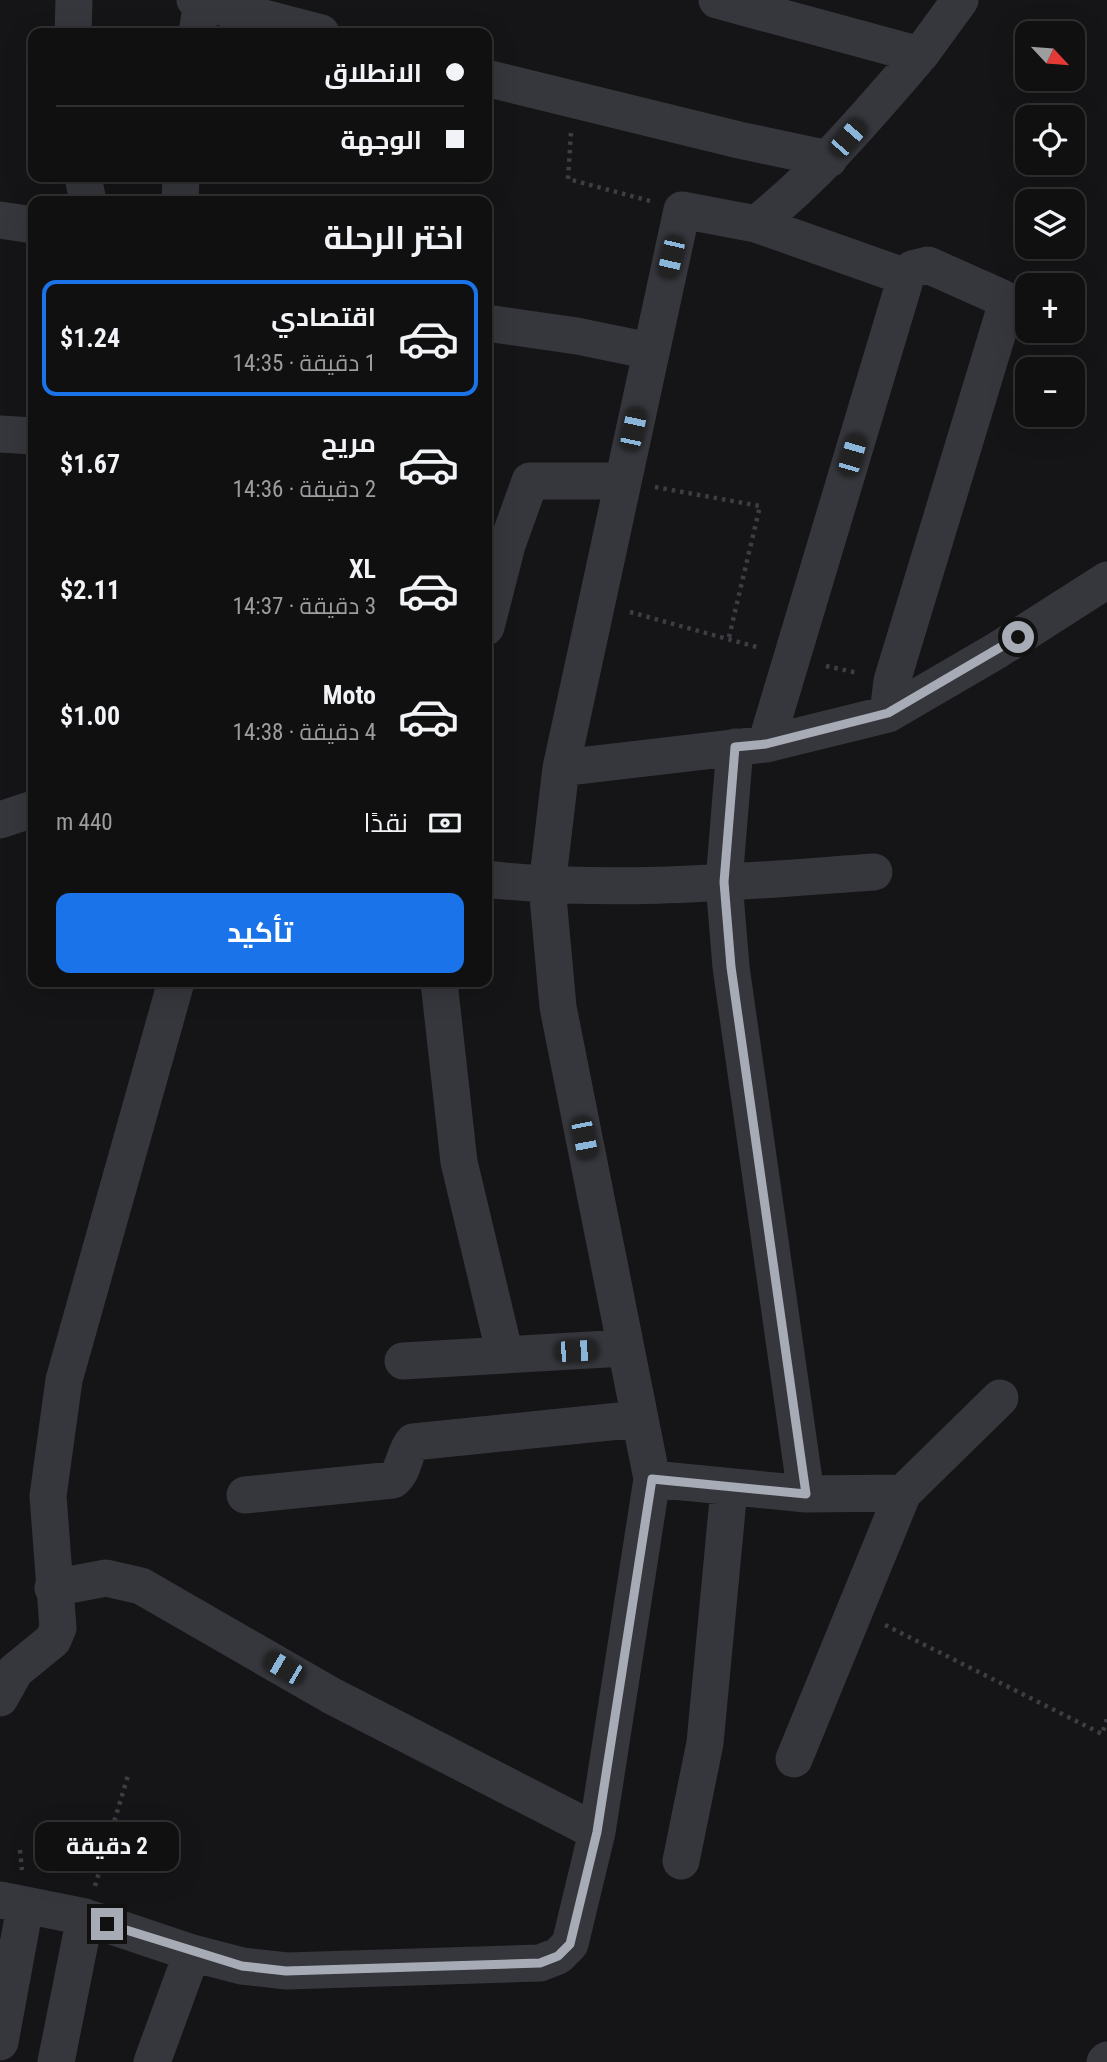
<!DOCTYPE html>
<html lang="ar">
<head>
<meta charset="utf-8">
<style>
  :root { --surface:#101011; --page:#19191a; --text:#f1f3f6; --muted:#9c9d9f; --line:#303031; --accent:#1a73e8 }
  body { margin:0; font-family:"Roboto Condensed",Cairo,sans-serif; background:var(--page); color:var(--text); direction:rtl; height:100vh; display:flex; flex-direction:column; font-size:26px; white-space:nowrap }
  * { box-sizing:border-box; margin:0 }
  p { font-size:23px; color:var(--muted) }
  .icon { flex:none; width:38px; height:38px; fill:none; stroke:currentColor; stroke-width:2; stroke-linecap:round; stroke-linejoin:round }
  .map { position:relative; flex:1; overflow:hidden; direction:ltr }
  .drawer { position:absolute; left:28px; top:196px; width:464px; height:791px; display:flex; flex-direction:column; background:var(--surface); border-radius:14px; box-shadow:0 7px 28px #0002,0 0 0 2px var(--line); direction:rtl }
  .drawer>* { flex:none }
  .top-card { position:absolute; left:28px; top:28px; width:464px; height:154px; border-radius:14px; box-shadow:0 7px 28px #0002,0 0 0 2px var(--line); direction:rtl; display:grid; align-content:center; height:154px; padding:0 28px; background:var(--surface) }
  .needle { width:46px; rotate:116deg }
  .fabs { position:absolute; left:1015px; top:21px; display:grid; gap:14px }
  .fabs a { display:grid; place-items:center; width:70px; height:70px; border-radius:14px; background:var(--surface); box-shadow:0 7px 28px #0002,0 0 0 2px var(--line); font-size:35px }
  .end { position:absolute; width:32px; height:32px; margin:-16px; border:9px solid #a7abb6; background:#111; box-shadow:0 0 0 4px #111 }
  .from { border-radius:50% }
  .bubble { position:absolute; height:49px; border-radius:14px; background:var(--surface); box-shadow:0 7px 28px #0002,0 0 0 2px var(--line); font-size:23px; font-weight:700; line-height:49px; text-align:center; direction:rtl }
  .car { position:absolute; width:21px; height:42px; margin:-21px -10px; border-radius:9px; box-shadow:0 0 5px 2px #0007; background:linear-gradient(#222 24%,#8ab4d8 0 40%,#222 0 76%,#8ab4d8 0 86%,#222 0) }
  .top-card b { display:flex; align-items:center; gap:24px; height:66px; font-size:26px }
  .top-card b+b { border-top:2px solid var(--line) }
  .top-card i { width:18px; height:18px; background:var(--text) }
  ul { padding:0; list-style:none }
  li { display:flex; align-items:center; gap:21px; height:116px; margin:0 14px 10px; padding:0 14px; border:4px solid transparent; border-radius:14px }
  li div { flex:1 }
  li b { display:block; font-size:26px }
  li em { font-style:normal; font-weight:700 }
  li.current { border-color:var(--accent) }
  li>.icon { width:63px; height:63px; stroke-width:1.5 }
  h2 { padding:0 28px; font-size:32px; line-height:84px }
  .pay { display:flex; align-items:center; gap:18px; height:77px; padding:0 28px; font-size:26px }
  .pay p { margin-inline-start:auto }
  .primary-button { display:flex; gap:14px; margin-top:auto; padding:14px 28px }
  .primary-button a { flex:1; height:80px; border-radius:14px; background:var(--accent); color:#fff; font-size:28px; font-weight:700; line-height:80px; text-align:center }
  .map>svg:first-child { display:block }
  .lines { fill:none; stroke-linecap:round; stroke-linejoin:round }
  .path { stroke:#3c3e43; stroke-width:4.5; stroke-dasharray:3.5 5; stroke-linecap:butt }
  .minor { stroke:#36373c; stroke-width:37 }
  .route { stroke:#a7abb6; stroke-width:9 }
</style>
</head>
<body>
<div class="map">
<svg width="1107" height="2062" viewBox="0 0 1107 2062">
  <rect width="100%" height="100%" fill="#151517"/>
  <g class="lines">
    <path class="path" d="M 571,133 L 568,179 L 650,201
      M 655,487 L 760,506 L 729,637
      M 630,612 L 760,648
      M 826,666 L 858,673
      M 885,1625 L 1102,1734 L 1107,1719
      M 20,1850 L 22,1870
      M 95,1886 L 129,1772"/>
    <path class="minor" d="M 195,0 L 321,33
      M 717,0 L 920,55 C 868,115 818,175 756,224
      M 73,33 L 74,0
      M 197,33 L 202,1
      M 920,55 L 960,0
      M 486,78 L 739,140 L 829,159
      M 83,177 L 88,201
      M 180,201 L 181,177
      M 0,220 L 33,225
      M 486,323 L 577,336 L 650,351
      M 0,434 L 33,436
      M 486,627 L 507,545 L 530,481 L 622,481
      M 888,714 L 892,681 L 1005,309 L 1002,298 L 928,265 L 912,269 L 906,277
      M 735,747 L 724,882 L 731,967 L 806,1494
      M 561,768 L 766,744 L 888,714 L 996,651 L 1107,580
      M 0,820 L 33,809
      M 486,879 C 615,894 746,881 874,872
      M 505,1355 L 624,1348
      M 403,1361 L 505,1355 L 459,1162 L 439,982
      M 652,1479 L 806,1494 L 903,1493
      M 245,1495 L 393,1480 C 405,1470 403,1454 413,1442 L 639,1419
      M 53,1588 L 106,1578 L 141,1586 L 332,1696 L 597,1832
      M 0,1698 L 15,1671 L 53,1640 L 58,1628 L 48,1496 L 64,1380 L 176,982
      M 794,1759 L 903,1493 L 1000,1398
      M 681,1861 L 705,1743 L 729,1489
      M 0,1900 L 85,1917 L 192,1953 L 152,2062
      M 192,1953 L 242,1966 L 287,1971 L 540,1963 L 558,1956 L 570,1944 L 597,1832 L 652,1479 L 558,1007 L 547,886 L 561,768 L 682,210 L 756,224 L 906,277 L 766,744
      M 0,2042 L 25,1907
      M 56,2062 L 85,1917
      M 1105,2062 L 1107,2060"/>
  </g>
  <g class="lines">
    <path class="route" d="M 107,1924 L 242,1966 L 286,1971 L 540,1963 L 558,1956 L 570,1944 L 597,1832 L 652,1479 L 806,1494 L 731,967 L 724,882 L 735,747 L 766,744 L 888,713 L 1018,637"/>
  </g>
</svg>
<div class="fabs">
<a><svg class="needle" viewBox="-14 -14 28 28"><path d="M0-13l5 13h-10z" fill="#e53935"/><path d="M0 13l5-13h-10z" fill="#9c9d9f"/></svg></a>
<a><svg class="icon" aria-label="locate" viewBox="0 0 24 24"><circle cx="12" cy="12" r="6"/><path d="M12 2v4M12 18v4M2 12h4M18 12h4"/></svg></a>
<a><svg class="icon" aria-label="layers" viewBox="0 0 24 24"><path d="M12 4l9 5-9 5-9-5zM3 14l9 5 9-5"/></svg></a>
<a>+</a>
<a>−</a>
</div>
<i class="end from" style="left:1018px;top:637px"></i>
<i class="end" style="left:107px;top:1924px"></i>
<div class="bubble" style="left:35px;top:1822px;width:144px">2 دقيقة</div>
<i class="car" style="left:848px;top:138px;rotate:41deg"></i>
<i class="car" style="left:671px;top:257px;rotate:193deg"></i>
<i class="car" style="left:633px;top:429px;rotate:12deg"></i>
<i class="car" style="left:852px;top:455px;rotate:16deg"></i>
<i class="car" style="left:584px;top:1138px;rotate:169deg"></i>
<i class="car" style="left:576px;top:1351px;rotate:87deg"></i>
<i class="car" style="left:284px;top:1668px;rotate:300deg"></i>
<div class="top-card">
<b><i class="from"></i>الانطلاق</b>
<b><i></i>الوجهة</b>
</div>
<section class="drawer">
<h2>اختر الرحلة</h2>
<ul>
<li class="current"><svg class="icon" aria-label="car" viewBox="0 0 24 24"><path d="M5 17H2v-5l4-1 3-4h7l3 4 3 1v5h-3M9 17h6M6 11h13"/><circle cx="7" cy="17" r="2"/><circle cx="17" cy="17" r="2"/></svg><div><b>اقتصادي</b><p>1 دقيقة · 14:35</p></div><em>$1.24</em></li>
<li><svg class="icon" aria-label="car" viewBox="0 0 24 24"><path d="M5 17H2v-5l4-1 3-4h7l3 4 3 1v5h-3M9 17h6M6 11h13"/><circle cx="7" cy="17" r="2"/><circle cx="17" cy="17" r="2"/></svg><div><b>مريح</b><p>2 دقيقة · 14:36</p></div><em>$1.67</em></li>
<li><svg class="icon" aria-label="car" viewBox="0 0 24 24"><path d="M5 17H2v-5l4-1 3-4h7l3 4 3 1v5h-3M9 17h6M6 11h13"/><circle cx="7" cy="17" r="2"/><circle cx="17" cy="17" r="2"/></svg><div><b>XL</b><p>3 دقيقة · 14:37</p></div><em>$2.11</em></li>
<li><svg class="icon" aria-label="car" viewBox="0 0 24 24"><path d="M5 17H2v-5l4-1 3-4h7l3 4 3 1v5h-3M9 17h6M6 11h13"/><circle cx="7" cy="17" r="2"/><circle cx="17" cy="17" r="2"/></svg><div><b>Moto</b><p>4 دقيقة · 14:38</p></div><em>$1.00</em></li>
</ul>
<div class="pay"><svg class="icon" aria-label="cash" viewBox="0 0 24 24"><path d="M3 7h18v10H3z"/><circle cx="12" cy="12" r="2"/></svg>نقدًا<p>440 m</p></div>
<div class="primary-button"><a>تأكيد</a></div>
</section>
</div>
</body>
</html>
